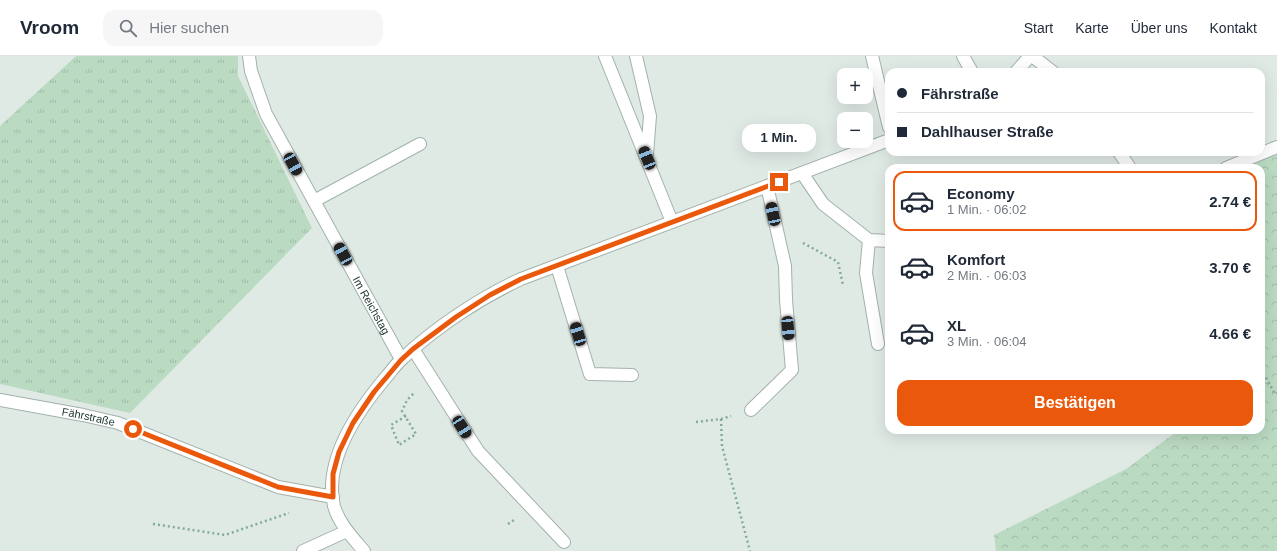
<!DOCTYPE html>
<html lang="de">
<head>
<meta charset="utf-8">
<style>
  :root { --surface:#fff; --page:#f6f6f7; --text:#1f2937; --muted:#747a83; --line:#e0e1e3; --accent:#ea580c }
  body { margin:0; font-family:Arial,sans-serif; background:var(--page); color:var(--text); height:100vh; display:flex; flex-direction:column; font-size:15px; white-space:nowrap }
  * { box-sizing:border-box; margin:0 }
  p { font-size:13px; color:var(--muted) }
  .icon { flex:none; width:22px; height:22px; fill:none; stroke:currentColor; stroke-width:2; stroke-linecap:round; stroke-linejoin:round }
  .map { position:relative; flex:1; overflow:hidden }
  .panel { position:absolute; left:885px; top:108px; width:380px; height:270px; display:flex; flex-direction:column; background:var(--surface); border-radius:12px; box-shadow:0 4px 16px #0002 }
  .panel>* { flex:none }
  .top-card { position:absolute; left:885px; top:12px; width:380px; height:88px; border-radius:12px; box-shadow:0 4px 16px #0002; display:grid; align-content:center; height:88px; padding:0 12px; background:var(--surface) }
  .buttons { position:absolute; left:837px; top:12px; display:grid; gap:8px }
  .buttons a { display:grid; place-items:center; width:36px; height:36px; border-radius:8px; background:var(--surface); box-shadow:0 4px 16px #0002; font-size:20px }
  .end { position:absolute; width:18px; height:18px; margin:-9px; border:5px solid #ea580c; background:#fff; box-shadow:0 0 0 2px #fff }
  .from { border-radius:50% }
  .bubble { position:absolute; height:28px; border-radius:12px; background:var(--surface); box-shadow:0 4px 16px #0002; font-size:13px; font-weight:800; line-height:28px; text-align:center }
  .car { position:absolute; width:12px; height:24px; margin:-12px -6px; border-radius:5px; box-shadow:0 0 3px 1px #0007; background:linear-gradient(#222 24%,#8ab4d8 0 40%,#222 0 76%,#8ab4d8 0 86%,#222 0) }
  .top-card b { display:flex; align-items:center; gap:14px; height:38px; font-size:15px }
  .top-card b+b { border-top:1px solid var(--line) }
  .top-card i { width:10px; height:10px; background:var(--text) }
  ul { padding:7px 0 0; list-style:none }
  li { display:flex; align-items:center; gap:12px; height:60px; margin:0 8px 6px; padding:0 4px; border:2px solid transparent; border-radius:12px }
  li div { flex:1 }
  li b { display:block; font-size:15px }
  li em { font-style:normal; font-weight:800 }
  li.active { border-color:var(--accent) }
  li>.icon { width:36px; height:36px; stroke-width:1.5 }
  .action { display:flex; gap:8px; margin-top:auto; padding:8px 12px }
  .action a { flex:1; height:46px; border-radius:12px; background:var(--accent); color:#fff; font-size:16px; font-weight:800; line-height:46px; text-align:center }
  header { display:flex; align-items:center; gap:24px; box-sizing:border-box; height:56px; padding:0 20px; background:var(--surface); border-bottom:1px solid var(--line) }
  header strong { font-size:19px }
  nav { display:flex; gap:22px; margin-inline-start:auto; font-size:14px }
  .search { width:280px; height:36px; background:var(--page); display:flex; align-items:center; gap:10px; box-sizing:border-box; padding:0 14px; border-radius:12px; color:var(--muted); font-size:15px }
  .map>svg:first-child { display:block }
  .grass { fill:url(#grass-tufts) }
  .forest { fill:url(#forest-crowns) }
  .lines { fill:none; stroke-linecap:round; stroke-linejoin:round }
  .lane-casing { stroke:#a3b1ac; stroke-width:14 }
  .street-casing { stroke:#a3b1ac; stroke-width:14 }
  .path { stroke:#83ab9d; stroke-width:2.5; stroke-dasharray:2 3; stroke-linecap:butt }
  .lane { stroke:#fff; stroke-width:12 }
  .street { stroke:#fff; stroke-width:12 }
  .route { stroke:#ea580c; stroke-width:5 }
  .labels { text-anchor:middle; stroke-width:3; stroke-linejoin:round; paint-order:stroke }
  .street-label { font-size:11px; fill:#223932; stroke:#f0f7f3 }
</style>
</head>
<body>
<header>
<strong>Vroom</strong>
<div class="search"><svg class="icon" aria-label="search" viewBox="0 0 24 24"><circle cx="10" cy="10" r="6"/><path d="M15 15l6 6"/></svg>Hier suchen</div>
<nav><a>Start</a><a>Karte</a><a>Über uns</a><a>Kontakt</a></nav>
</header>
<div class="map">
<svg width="1277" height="495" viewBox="0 0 1277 495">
  <defs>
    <pattern id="grass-tufts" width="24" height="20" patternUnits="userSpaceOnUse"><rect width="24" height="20" fill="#bbdac2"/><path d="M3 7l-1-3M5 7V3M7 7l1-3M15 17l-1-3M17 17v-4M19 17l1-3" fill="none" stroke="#a0bca7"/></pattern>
    <pattern id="forest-crowns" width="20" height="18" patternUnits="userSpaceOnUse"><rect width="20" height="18" fill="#bbdac2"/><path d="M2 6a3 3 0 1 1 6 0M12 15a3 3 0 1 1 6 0" fill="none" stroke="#a0bca7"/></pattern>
  </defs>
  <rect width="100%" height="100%" fill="#e0eae5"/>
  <path class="grass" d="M 76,0 L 238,0 L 238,20 L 312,172 L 130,357 L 0,328 L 0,70 Z"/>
  <path class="forest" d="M 1277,98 L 1277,495 L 996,495 L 994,479 L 1126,413 L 1179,374 L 1261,374 L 1261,112 L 1246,112 Z"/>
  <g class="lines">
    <defs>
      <path id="lane" d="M 605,0 L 672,166
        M 636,0 L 650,60 L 647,98
        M 872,0 L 889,71
        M 963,0 L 972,16
        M 1032,0 L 1053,16
        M 1119,96 L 1130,112
        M 1226,112 L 1277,91
        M 802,117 L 823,148 L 869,184 L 889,185
        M 314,145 L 420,88
        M 869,184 L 866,217 L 878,288
        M 557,210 L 590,318 L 632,319
        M 413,293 L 478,395 L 564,486
        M 751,354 L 792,314 L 786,244 L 785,210 L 767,130
        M 303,495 L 347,475"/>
      <g id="street">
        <path id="s1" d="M 249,0 L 251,15 L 266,58 L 401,303"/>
        <path d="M 1016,16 L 1030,0"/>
        <path id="s2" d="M 0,344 L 83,359 L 118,367 L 278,431 L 333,441"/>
        <path d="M 364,495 C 353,482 339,468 334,450 C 323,404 358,354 387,320 C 392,314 397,307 403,302 C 436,271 480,242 521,223 L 889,84"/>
      </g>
    </defs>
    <use href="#lane" class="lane-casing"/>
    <use href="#street" class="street-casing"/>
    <path class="path" d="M 803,187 L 838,206 L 843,229
      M 1261,313 L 1275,338 L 1277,337
      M 406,360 L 391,369 L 399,389 L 416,378 L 402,355 L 407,344 L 414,337
      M 721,363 L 722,390 L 750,495
      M 696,366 L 721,363 L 731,360
      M 153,468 L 225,479 L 289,457
      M 508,468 L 514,464"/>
    <use href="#lane" class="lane"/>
    <use href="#street" class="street"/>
  </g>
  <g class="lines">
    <path class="route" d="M 133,373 L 278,431 L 333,441 L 333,418 L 339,396 L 353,367 L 374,336 L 401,304 L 413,293 L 456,261 L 490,239 L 521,223 L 779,126"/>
  </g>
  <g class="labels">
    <g class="street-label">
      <text dy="4" stroke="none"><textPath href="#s1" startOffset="279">Im Reichstag</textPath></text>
      <text dy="4" stroke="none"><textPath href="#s2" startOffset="90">Fährstraße</textPath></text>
    </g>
  </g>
</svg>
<div class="buttons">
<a>+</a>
<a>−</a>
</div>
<i class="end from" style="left:133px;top:373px"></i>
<i class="end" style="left:779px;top:126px"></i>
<div class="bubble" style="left:742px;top:68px;width:74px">1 Min.</div>
<i class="car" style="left:647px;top:102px;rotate:338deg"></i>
<i class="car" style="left:293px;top:108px;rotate:151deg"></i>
<i class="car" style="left:773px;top:158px;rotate:348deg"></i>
<i class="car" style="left:343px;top:198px;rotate:331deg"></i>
<i class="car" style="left:788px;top:272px;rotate:175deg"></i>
<i class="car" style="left:578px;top:278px;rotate:343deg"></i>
<i class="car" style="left:462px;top:371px;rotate:147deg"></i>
<div class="top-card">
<b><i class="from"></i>Fährstraße</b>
<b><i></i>Dahlhauser Straße</b>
</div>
<section class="panel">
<ul>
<li class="active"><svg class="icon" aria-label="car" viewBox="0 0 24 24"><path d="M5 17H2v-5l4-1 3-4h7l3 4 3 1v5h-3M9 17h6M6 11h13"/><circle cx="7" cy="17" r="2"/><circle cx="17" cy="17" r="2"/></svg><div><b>Economy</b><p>1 Min. · 06:02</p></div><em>2.74 €</em></li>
<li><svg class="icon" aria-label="car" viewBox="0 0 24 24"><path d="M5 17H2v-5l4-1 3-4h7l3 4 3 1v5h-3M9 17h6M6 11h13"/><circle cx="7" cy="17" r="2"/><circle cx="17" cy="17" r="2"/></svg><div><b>Komfort</b><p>2 Min. · 06:03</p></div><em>3.70 €</em></li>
<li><svg class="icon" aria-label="car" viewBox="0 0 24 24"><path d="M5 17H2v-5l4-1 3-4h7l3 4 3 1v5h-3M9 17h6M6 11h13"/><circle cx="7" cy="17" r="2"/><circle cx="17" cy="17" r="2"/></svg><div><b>XL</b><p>3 Min. · 06:04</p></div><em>4.66 €</em></li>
</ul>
<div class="action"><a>Bestätigen</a></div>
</section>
</div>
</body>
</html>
